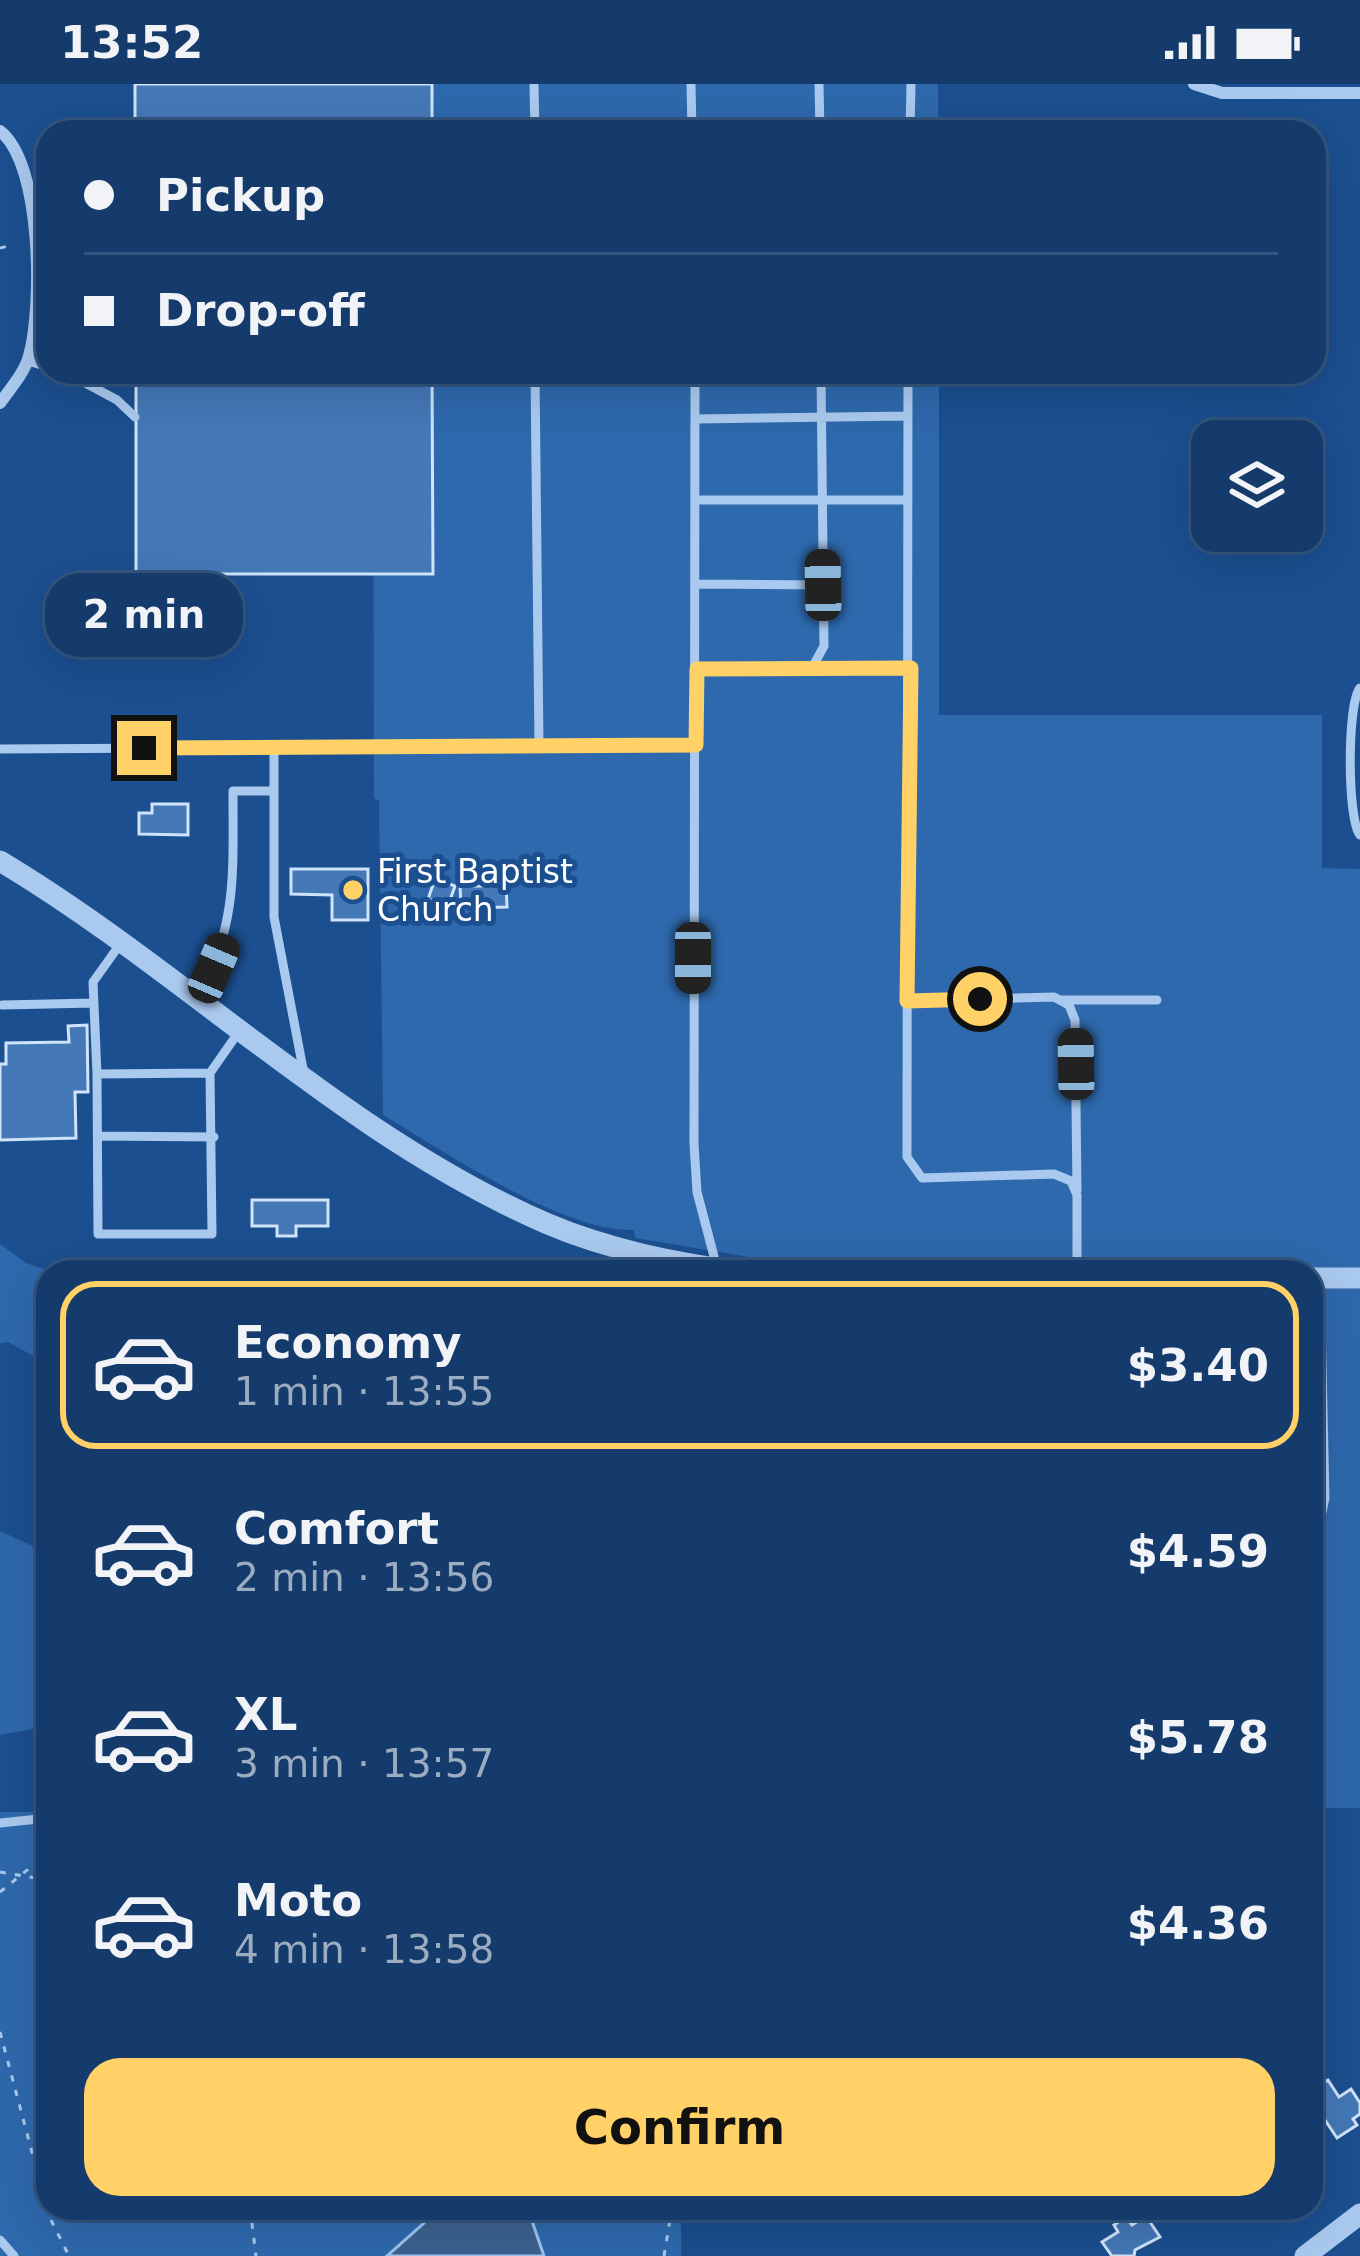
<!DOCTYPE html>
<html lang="en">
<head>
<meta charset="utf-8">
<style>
  :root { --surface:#143b6b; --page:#1d4271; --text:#f1f3f6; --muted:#9dadc1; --line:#33557e; --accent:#ffd166 }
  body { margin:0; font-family:"DejaVu Sans",sans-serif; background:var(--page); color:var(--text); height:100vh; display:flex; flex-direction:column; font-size:45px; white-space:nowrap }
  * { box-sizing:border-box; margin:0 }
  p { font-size:39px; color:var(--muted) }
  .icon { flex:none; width:66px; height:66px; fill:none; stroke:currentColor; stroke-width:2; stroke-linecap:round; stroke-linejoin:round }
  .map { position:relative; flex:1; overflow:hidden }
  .details { position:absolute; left:36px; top:1176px; width:1287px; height:960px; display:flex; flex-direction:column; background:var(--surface); border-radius:36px; box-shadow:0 12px 48px #0002,0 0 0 3px var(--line) }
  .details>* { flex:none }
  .guide { position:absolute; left:36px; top:36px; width:1290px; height:264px; border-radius:36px; box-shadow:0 12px 48px #0002,0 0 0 3px var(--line); display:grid; align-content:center; height:264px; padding:0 48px; background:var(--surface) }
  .controls { position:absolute; left:1191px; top:336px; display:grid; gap:24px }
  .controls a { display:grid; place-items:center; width:132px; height:132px; border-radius:24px; background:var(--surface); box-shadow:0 12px 48px #0002,0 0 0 3px var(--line); font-size:60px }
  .end { position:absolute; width:54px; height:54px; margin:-27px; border:15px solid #ffd166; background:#111; box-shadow:0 0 0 6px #111 }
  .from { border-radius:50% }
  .bubble { position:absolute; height:84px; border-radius:36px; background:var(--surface); box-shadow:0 12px 48px #0002,0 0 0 3px var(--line); font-size:39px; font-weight:800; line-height:84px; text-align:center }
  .car { position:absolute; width:36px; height:72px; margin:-36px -18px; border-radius:15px; box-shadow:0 0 9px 3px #0007; background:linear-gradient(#222 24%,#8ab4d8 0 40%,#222 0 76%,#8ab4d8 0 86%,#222 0) }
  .guide b { display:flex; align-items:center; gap:42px; height:114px; font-size:45px }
  .guide b+b { border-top:3px solid var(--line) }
  .guide i { width:30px; height:30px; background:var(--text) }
  ul { padding:21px 0 0; list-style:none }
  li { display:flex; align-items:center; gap:36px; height:168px; margin:0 24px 18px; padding:0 24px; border:6px solid transparent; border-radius:36px }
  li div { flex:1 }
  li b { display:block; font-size:45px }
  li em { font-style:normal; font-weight:800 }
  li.current { border-color:var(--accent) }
  li>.icon { width:108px; height:108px; stroke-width:1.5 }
  .button { display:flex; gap:24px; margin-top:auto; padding:24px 48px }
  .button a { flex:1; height:138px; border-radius:36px; background:var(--accent); color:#111; font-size:48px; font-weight:800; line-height:138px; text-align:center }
  .status { display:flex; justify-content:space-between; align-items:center; height:84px; padding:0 60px; background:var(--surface); direction:ltr }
  .status svg { height:33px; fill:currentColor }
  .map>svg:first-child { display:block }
  .green { fill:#2e69ad }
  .water { fill:#3c6290; stroke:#9cc4f0; stroke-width:3 }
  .building { fill:#4478b7; stroke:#cfe3fa; stroke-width:3 }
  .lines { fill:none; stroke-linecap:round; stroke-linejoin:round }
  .path { stroke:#a9c9ee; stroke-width:3; stroke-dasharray:6 9; stroke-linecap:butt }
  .service { stroke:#a9c9ee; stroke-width:9 }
  .minor { stroke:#a9c9ee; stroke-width:12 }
  .tertiary { stroke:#a9c9ee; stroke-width:21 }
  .route { stroke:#ffd166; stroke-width:15 }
  .poi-dot { fill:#ffd166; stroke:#1b4f8f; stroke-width:4.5 }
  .labels { text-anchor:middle; stroke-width:10; stroke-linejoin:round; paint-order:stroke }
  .poi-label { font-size:33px; fill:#fff; stroke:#1b4f8f; text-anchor:start }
</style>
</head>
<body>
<div class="status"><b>13:52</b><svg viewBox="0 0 49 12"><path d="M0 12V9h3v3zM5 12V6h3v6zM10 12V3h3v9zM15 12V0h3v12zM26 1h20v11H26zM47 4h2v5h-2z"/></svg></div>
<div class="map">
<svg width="1360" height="2172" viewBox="0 0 1360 2172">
  <rect width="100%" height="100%" fill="#1b4f8f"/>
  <path class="green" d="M 373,0 L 938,0 L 938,48 L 373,48 Z
    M 373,288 L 939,288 L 939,631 L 1322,631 L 1322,784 L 1360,785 L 1360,1184 L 839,1188 L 635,1154 L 634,1146 C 563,1148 445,1068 383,1031 L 379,716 L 374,715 Z
    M 0,1160 L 26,1179 L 53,1188 L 48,1188 L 48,1280 L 8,1258 L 0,1259 Z
    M 1360,1203 L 1360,1724 L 1311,1724 L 1311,1204 Z
    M 0,1447 L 48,1469 L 48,1642 L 0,1651 Z
    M 0,1728 L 48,1728 L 48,2124 L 681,2124 L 681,2172 L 0,2172 Z"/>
  <path class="water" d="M 441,2124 L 519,2124 L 532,2137 L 544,2172 L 387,2172 Z"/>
  <path class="building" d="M 135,0 L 432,0 L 432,48 L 135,48 Z
    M 136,288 L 432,288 L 433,490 L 136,490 Z
    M 152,720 L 188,720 L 188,751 L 139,750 L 139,729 L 152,729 Z
    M 481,782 L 517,782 L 517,799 L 506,799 L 507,823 L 461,824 L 460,802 L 481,802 Z
    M 291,785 L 368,785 L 368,836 L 332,836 L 332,811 L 291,810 Z
    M 435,795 L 455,802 L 448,822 L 428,815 Z
    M 87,941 L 88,1008 L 75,1008 L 76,1054 L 0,1056 L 0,980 L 6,980 L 6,959 L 69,958 L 68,942 Z
    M 252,1116 L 328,1116 L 328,1142 L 296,1142 L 296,1152 L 277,1152 L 277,1142 L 252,1142 Z
    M 1328,1996 L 1339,2013 L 1351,2005 L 1360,2019 L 1360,2030 L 1353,2035 L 1357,2041 L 1337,2054 L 1311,2015 L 1311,2007 Z
    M 1146,2132 L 1160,2153 L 1135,2166 L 1134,2172 L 1112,2172 L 1102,2158 L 1118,2148 L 1114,2141 L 1126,2133 L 1132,2141 Z"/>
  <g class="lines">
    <path class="path" d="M 0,164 L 13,161
      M 0,1788 L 48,1796
      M 0,1808 L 37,1778 L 48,1778
      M 0,1948 L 49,2132 L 69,2172
      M 250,2124 L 256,2172
      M 664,2172 L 672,2124"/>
    <path class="service" d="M 691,0 L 692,48
      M 819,0 L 820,48
      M 534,2 L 535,48
      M 910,48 L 911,0
      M 28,277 L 48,283
      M 65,288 L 117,316 L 135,333
      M 535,288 L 539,662
      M 695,288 L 694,1060 L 697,1108 L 716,1180
      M 908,288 L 907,1073 L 922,1094 L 1054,1090 L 1071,1097 L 1077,1111 L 1077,1188
      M 696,335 L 908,332
      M 697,416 L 908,416
      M 697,500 L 823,501
      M 812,584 L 824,562 L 821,288
      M 697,585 L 911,584
      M 1360,604 C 1347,619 1347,735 1360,751
      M 274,663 L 274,833 L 304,990
      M 0,665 L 696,661
      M 121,859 L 93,898 L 97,990 L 210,989 L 238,949
      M 201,914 C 237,831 233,795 233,707 L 274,707
      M 1061,916 L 1157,916
      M 907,917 L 1054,913 L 1069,921 L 1075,936 L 1077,1106
      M 2,921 L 94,919
      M 97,990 L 98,1150 L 212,1150 L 210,989
      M 98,1052 L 214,1053
      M 1311,1449 L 1320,1437 L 1325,1414 L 1320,1194
      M 0,1739 L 48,1734
      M 0,2156 L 14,2172"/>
    <path class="minor" d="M 1194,0 L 1222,9 L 1360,9
      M 0,47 C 42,79 43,222 29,272 C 25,288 10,305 0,319"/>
    <path class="tertiary" d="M 0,777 C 187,889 346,1053 548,1140 C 609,1166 677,1179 742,1188
      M 1311,1194 L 1360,1194
      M 1305,2172 L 1360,2130"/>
  </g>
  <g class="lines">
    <path class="route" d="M 144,664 L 696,661 L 697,585 L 911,584 L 907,917 L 980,915"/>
  </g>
  <circle class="poi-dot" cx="353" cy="806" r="12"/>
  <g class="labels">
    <g class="poi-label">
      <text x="377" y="799">First Baptist<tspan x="377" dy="38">Church</tspan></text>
    </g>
  </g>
</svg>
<div class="controls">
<a><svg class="icon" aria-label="layers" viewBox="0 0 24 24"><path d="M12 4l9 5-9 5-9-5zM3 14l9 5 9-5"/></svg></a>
</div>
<i class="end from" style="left:980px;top:915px"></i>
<i class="end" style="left:144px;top:664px"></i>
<div class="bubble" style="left:45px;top:489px;width:198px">2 min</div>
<i class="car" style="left:823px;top:501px;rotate:359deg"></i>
<i class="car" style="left:693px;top:874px;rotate:180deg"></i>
<i class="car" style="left:214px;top:884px;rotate:23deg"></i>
<i class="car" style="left:1076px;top:980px;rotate:359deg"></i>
<div class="guide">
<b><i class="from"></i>Pickup</b>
<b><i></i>Drop-off</b>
</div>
<section class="details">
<ul>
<li class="current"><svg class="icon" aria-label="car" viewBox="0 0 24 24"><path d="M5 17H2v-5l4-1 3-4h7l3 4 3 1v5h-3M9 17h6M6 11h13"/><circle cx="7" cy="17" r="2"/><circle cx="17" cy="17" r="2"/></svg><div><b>Economy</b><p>1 min · 13:55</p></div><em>$3.40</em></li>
<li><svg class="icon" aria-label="car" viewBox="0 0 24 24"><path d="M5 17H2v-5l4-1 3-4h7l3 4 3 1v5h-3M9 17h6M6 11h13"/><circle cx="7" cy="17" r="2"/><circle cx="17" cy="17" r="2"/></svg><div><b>Comfort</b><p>2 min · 13:56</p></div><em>$4.59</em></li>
<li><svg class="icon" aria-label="car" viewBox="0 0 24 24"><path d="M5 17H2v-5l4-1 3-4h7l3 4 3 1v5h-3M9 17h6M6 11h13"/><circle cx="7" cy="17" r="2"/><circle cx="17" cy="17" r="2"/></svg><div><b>XL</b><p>3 min · 13:57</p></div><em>$5.78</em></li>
<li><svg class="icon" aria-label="car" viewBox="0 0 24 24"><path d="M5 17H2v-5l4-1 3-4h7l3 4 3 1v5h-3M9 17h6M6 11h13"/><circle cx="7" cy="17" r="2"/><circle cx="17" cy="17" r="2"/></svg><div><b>Moto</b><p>4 min · 13:58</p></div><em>$4.36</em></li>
</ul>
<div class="button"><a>Confirm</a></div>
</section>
</div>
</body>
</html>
